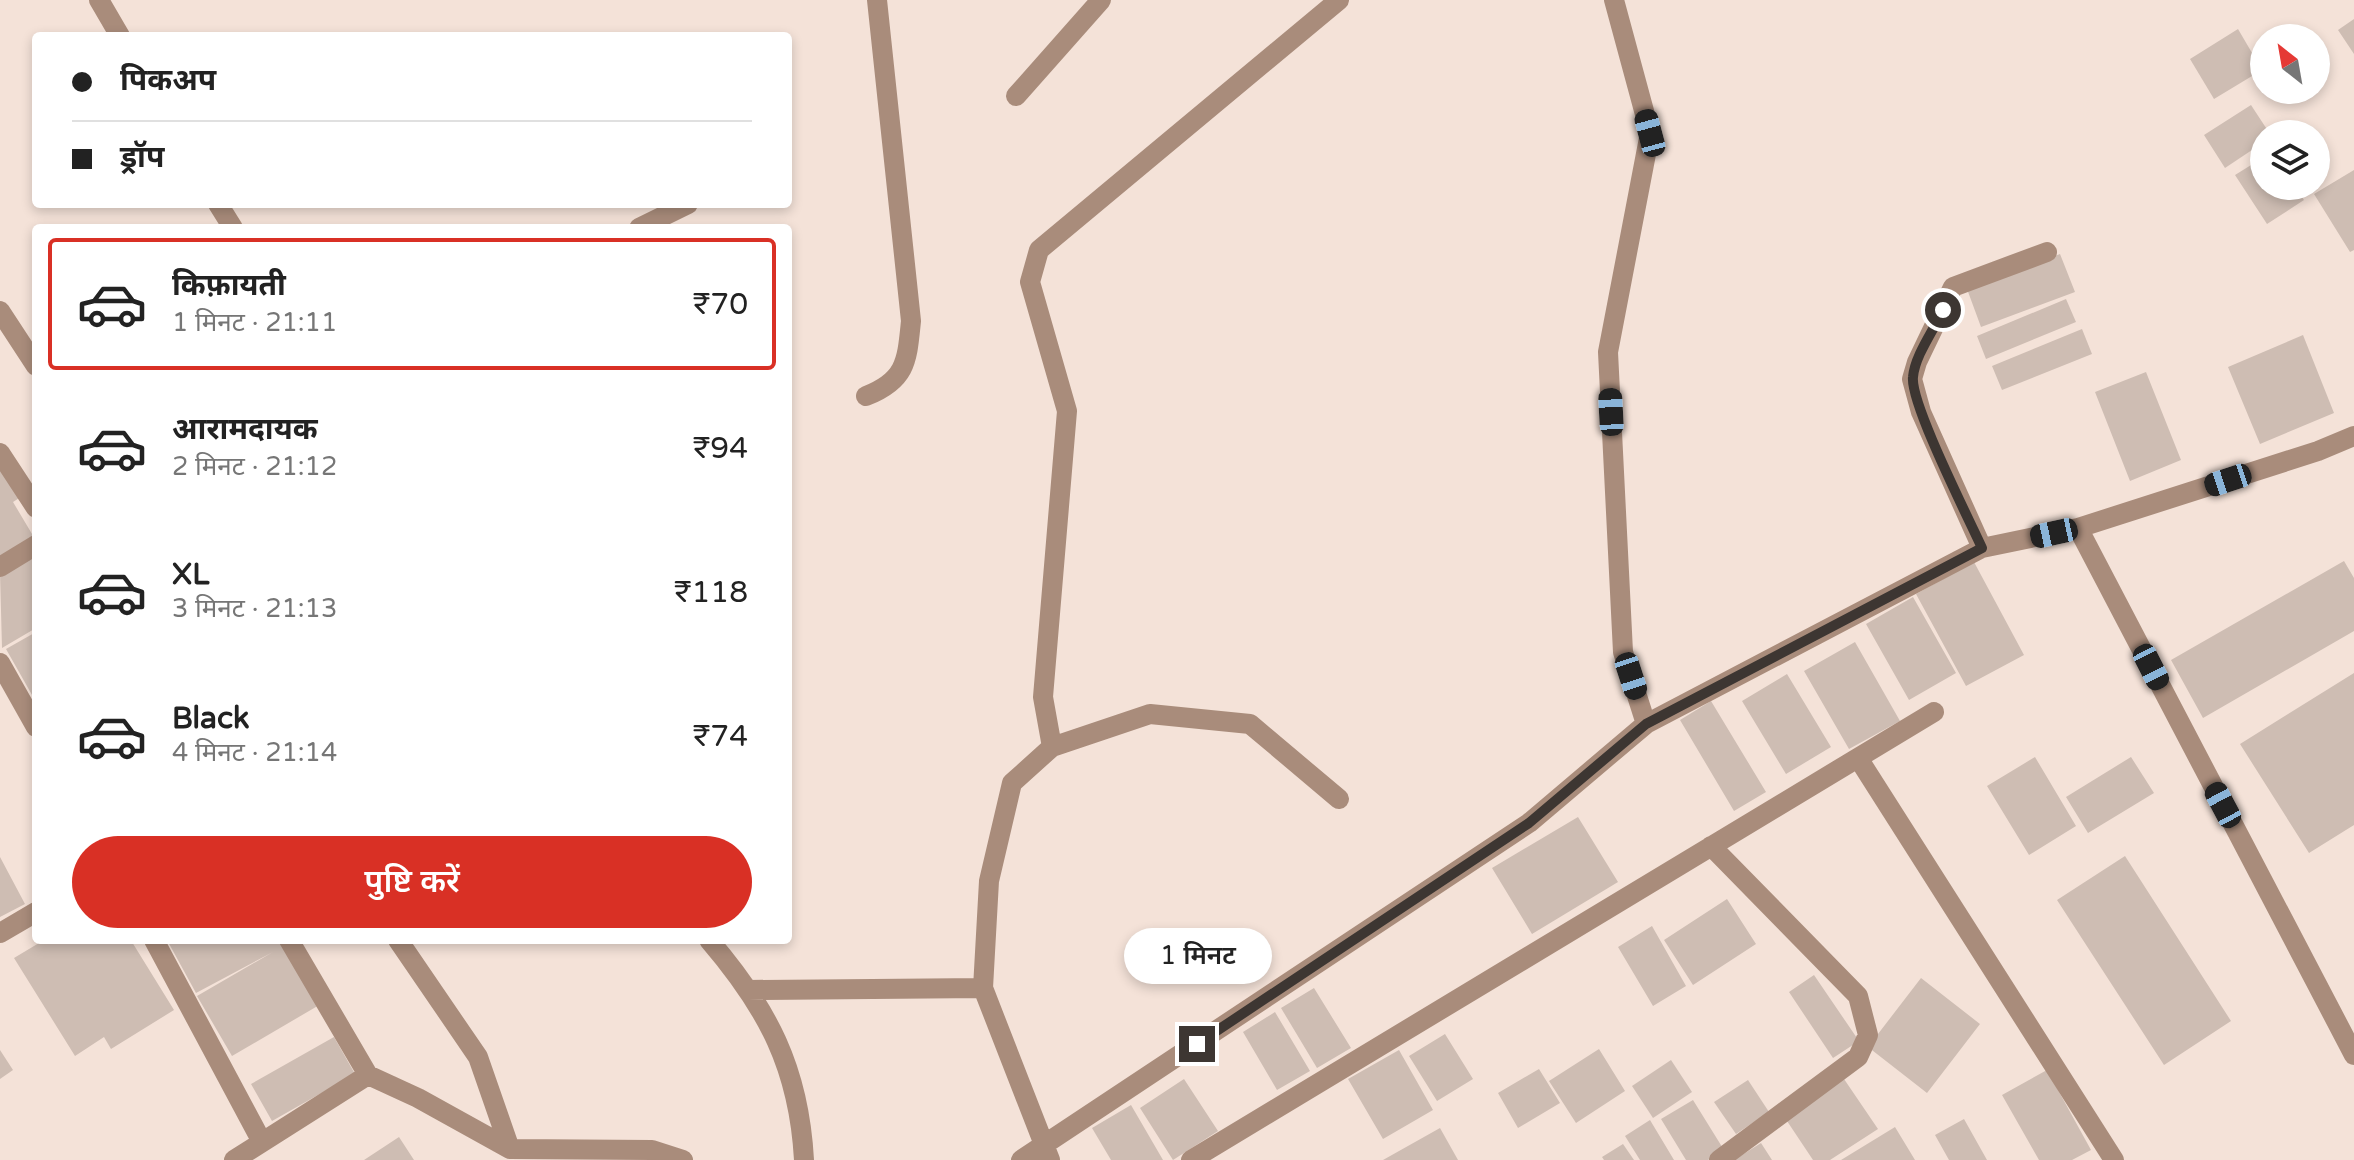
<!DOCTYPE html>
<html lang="hi">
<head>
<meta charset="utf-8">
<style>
  :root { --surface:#fff; --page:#f2f2f2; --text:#222; --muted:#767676; --line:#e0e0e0; --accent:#d93025 }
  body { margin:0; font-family:"Varela Round","Noto Sans Devanagari",sans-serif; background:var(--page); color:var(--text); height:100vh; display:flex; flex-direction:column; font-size:30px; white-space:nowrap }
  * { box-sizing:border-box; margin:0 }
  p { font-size:26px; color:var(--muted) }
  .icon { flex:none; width:44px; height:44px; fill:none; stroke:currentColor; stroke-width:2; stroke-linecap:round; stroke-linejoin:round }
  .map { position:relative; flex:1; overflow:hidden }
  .drawer { position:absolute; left:32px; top:224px; width:760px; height:720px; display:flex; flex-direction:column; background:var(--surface); border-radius:8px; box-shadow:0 4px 12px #0003 }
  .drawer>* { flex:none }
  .top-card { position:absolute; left:32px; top:32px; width:760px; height:176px; border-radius:8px; box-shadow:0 4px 12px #0003; display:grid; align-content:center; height:176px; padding:0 40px; background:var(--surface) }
  .needle { width:52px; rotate:329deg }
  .controls { position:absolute; left:2250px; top:24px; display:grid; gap:16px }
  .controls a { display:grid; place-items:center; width:80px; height:80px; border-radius:50%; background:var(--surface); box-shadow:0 4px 12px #0003; font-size:40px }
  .end { position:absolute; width:36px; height:36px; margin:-18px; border:10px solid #3d3632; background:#fff; box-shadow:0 0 0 4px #fff }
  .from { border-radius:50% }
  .bubble { position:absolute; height:56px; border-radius:28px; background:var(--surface); box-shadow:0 4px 12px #0003; font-size:26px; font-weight:600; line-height:56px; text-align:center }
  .car { position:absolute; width:24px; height:48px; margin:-24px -12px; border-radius:10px; box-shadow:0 0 6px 2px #0007; background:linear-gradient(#222 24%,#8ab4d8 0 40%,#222 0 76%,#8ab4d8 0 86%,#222 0) }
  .top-card b { display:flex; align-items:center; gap:28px; height:76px; font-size:30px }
  .top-card b+b { border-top:2px solid var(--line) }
  .top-card i { width:20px; height:20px; background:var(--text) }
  ul { padding:14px 0 0; list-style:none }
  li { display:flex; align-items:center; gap:24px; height:132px; margin:0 16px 12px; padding:0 24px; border:4px solid transparent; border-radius:8px }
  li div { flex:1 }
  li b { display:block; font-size:30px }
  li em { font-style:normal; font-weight:600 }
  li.selected { border-color:var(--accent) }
  li>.icon { width:72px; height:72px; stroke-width:1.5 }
  .action { display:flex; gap:16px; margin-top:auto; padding:16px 40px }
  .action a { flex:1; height:92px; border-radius:48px; background:var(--accent); color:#fff; font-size:32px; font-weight:600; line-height:92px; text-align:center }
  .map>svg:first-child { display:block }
  .building { fill:#cebdb3 }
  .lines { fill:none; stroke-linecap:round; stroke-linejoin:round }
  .minor { stroke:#a98c7b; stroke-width:20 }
  .route { stroke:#3d3632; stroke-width:10 }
</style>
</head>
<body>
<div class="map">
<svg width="2354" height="1160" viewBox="0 0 2354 1160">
  <rect width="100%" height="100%" fill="#f4e2d8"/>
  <path class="building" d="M 2354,19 L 2354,54 L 2338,30 Z
    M 2238,29 L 2262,70 L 2214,99 L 2190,59 Z
    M 2251,105 L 2270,134 L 2264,134 L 2264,142 L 2225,168 L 2204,135 Z
    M 2264,157 L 2264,186 L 2294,186 L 2304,200 L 2267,224 L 2235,175 Z
    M 2354,170 L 2354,250 L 2350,252 L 2314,194 Z
    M 2060,254 L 2075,292 L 1981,327 L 1967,289 Z
    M 2066,299 L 2076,322 L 1986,359 L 1977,336 Z
    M 2082,329 L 2092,354 L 2002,390 L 1992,366 Z
    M 2303,335 L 2334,413 L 2260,444 L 2228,367 Z
    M 2146,372 L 2181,460 L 2130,481 L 2095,392 Z
    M 0,461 L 24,495 L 13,502 L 35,539 L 0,559 Z
    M 36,552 L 36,628 L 2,648 L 0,573 Z
    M 2344,561 L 2354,578 L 2354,631 L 2203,718 L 2171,660 Z
    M 1974,562 L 2024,655 L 1966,686 L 1916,594 Z
    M 1913,597 L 1956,673 L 1909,700 L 1866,624 Z
    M 36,632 L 36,702 L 6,649 Z
    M 1855,642 L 1900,721 L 1849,749 L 1804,671 Z
    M 2354,673 L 2354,825 L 2309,853 L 2240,744 Z
    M 1787,674 L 1831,747 L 1786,774 L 1742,701 Z
    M 1711,701 L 1766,792 L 1734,811 L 1680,720 Z
    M 2035,757 L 2076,826 L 2029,855 L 1987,786 Z
    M 2131,757 L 2154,793 L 2088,833 L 2066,797 Z
    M 1578,817 L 1618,882 L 1532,934 L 1492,868 Z
    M 2125,856 L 2231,1021 L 2164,1065 L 2057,900 Z
    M 0,857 L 25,904 L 0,917 Z
    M 1727,899 L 1756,944 L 1693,985 L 1664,940 Z
    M 1652,926 L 1686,986 L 1653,1006 L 1618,947 Z
    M 44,940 L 136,940 L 132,942 L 174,1010 L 111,1049 L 104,1037 L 75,1056 L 14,958 Z
    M 167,940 L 282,940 L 321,1004 L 232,1056 L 197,996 L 273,952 L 196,993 Z
    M 1814,975 L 1859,1041 L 1833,1058 L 1789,992 Z
    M 1921,978 L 1980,1024 L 1927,1093 L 1868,1047 Z
    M 1314,988 L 1351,1048 L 1317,1068 L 1281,1008 Z
    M 1275,1012 L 1310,1071 L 1277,1090 L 1243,1032 Z
    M 1445,1034 L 1473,1079 L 1437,1101 L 1409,1056 Z
    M 334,1037 L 355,1074 L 272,1121 L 251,1084 Z
    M 1599,1049 L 1625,1091 L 1576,1123 L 1549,1081 Z
    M 0,1050 L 13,1070 L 0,1079 Z
    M 1399,1050 L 1433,1110 L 1383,1139 L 1348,1079 Z
    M 1671,1060 L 1692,1092 L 1653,1118 L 1632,1086 Z
    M 1539,1069 L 1560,1103 L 1518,1128 L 1498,1093 Z
    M 2047,1070 L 2091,1150 L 2072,1160 L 2039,1160 L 2002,1095 Z
    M 1184,1079 L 1218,1131 L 1173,1160 L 1140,1108 Z
    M 1844,1079 L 1878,1129 L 1830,1160 L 1813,1160 L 1785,1118 Z
    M 1748,1080 L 1769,1112 L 1736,1134 L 1714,1102 Z
    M 1693,1100 L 1724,1150 L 1708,1160 L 1686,1160 L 1661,1119 Z
    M 1131,1105 L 1163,1160 L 1111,1160 L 1092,1128 Z
    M 1964,1119 L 1987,1160 L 1949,1160 L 1935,1135 Z
    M 1650,1120 L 1674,1160 L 1640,1160 L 1625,1136 Z
    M 1895,1127 L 1915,1160 L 1841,1160 Z
    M 1440,1128 L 1458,1160 L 1383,1160 Z
    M 399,1137 L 414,1160 L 364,1160 Z
    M 1761,1143 L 1772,1160 L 1734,1160 Z
    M 1623,1144 L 1634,1160 L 1604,1160 L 1602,1157 Z"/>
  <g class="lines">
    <path class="minor" d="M 99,0 L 120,36
      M 1614,0 L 1650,133 L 1608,352 L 1623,652 L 1646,724
      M 1016,96 L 1101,0
      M 218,204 L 233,228
      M 639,228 L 688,204
      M 0,311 L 36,366
      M 866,396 C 907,380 907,360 911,321 L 877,0
      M 0,453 L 36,508
      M 2078,528 L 2354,1055
      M 1982,548 L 1921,412 L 1912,379 L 1917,362 L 1953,287 L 2047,252
      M 0,567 L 36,545
      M 0,663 L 36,727
      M 1052,747 L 1043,697 L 1067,411 L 1030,282 L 1039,250 L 1339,0
      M 1858,758 L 2114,1160
      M 1711,846 L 1858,996 L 1868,1035 L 1858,1057 L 1719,1160
      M 0,933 L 36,912
      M 154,940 L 262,1142
      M 289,940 L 368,1075 L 418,1098 L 510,1149 L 652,1150 L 683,1160
      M 398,940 L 478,1057 L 510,1149
      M 709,940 C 768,1009 799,1068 804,1160
      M 748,990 L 983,988
      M 234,1160 L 368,1075
      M 1021,1160 L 1529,823 L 1646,724 L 1982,548 L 2078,528 L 2318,451 L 2354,436
      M 1050,1160 L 983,988 L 989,881 L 1012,783 L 1052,747 L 1150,714 L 1250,724 L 1339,799
      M 1191,1160 L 1934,712"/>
  </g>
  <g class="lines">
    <path class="route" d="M 1197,1044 L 1529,823 L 1646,724 L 1982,548 C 1968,517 1910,403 1913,377 C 1915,355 1934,330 1943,310"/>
  </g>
</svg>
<div class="controls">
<a><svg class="needle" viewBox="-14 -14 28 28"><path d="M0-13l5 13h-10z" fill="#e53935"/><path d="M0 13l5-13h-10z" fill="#767676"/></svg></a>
<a><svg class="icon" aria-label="layers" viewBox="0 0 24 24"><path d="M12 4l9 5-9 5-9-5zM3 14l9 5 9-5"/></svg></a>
</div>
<i class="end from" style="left:1943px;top:310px"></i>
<i class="end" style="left:1197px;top:1044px"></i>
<div class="bubble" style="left:1124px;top:928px;width:148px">1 मिनट</div>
<i class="car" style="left:1650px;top:133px;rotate:345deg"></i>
<i class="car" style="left:1611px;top:412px;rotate:357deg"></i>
<i class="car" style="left:2228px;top:480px;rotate:252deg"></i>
<i class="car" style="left:2054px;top:533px;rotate:258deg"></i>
<i class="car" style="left:2151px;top:667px;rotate:153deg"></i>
<i class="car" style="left:1631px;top:676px;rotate:162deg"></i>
<i class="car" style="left:2223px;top:805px;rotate:332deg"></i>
<div class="top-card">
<b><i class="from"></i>पिकअप</b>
<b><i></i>ड्रॉप</b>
</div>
<section class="drawer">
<ul>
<li class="selected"><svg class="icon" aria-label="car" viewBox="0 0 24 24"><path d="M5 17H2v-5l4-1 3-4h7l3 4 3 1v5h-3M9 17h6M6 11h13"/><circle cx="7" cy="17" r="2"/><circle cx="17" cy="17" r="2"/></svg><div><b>किफ़ायती</b><p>1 मिनट · 21:11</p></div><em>₹70</em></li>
<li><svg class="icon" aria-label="car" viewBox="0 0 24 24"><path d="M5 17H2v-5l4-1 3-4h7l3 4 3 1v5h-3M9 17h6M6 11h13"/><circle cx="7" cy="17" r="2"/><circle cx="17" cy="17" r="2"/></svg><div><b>आरामदायक</b><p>2 मिनट · 21:12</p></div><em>₹94</em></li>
<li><svg class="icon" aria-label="car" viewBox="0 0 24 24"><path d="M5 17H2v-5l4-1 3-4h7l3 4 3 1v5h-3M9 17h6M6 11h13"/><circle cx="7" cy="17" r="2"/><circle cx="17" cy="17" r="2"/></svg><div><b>XL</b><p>3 मिनट · 21:13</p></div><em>₹118</em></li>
<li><svg class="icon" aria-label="car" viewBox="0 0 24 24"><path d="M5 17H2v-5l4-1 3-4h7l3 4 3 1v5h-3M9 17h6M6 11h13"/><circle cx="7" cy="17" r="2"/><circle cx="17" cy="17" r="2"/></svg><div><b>Black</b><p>4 मिनट · 21:14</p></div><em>₹74</em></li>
</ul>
<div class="action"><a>पुष्टि करें</a></div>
</section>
</div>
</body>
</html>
